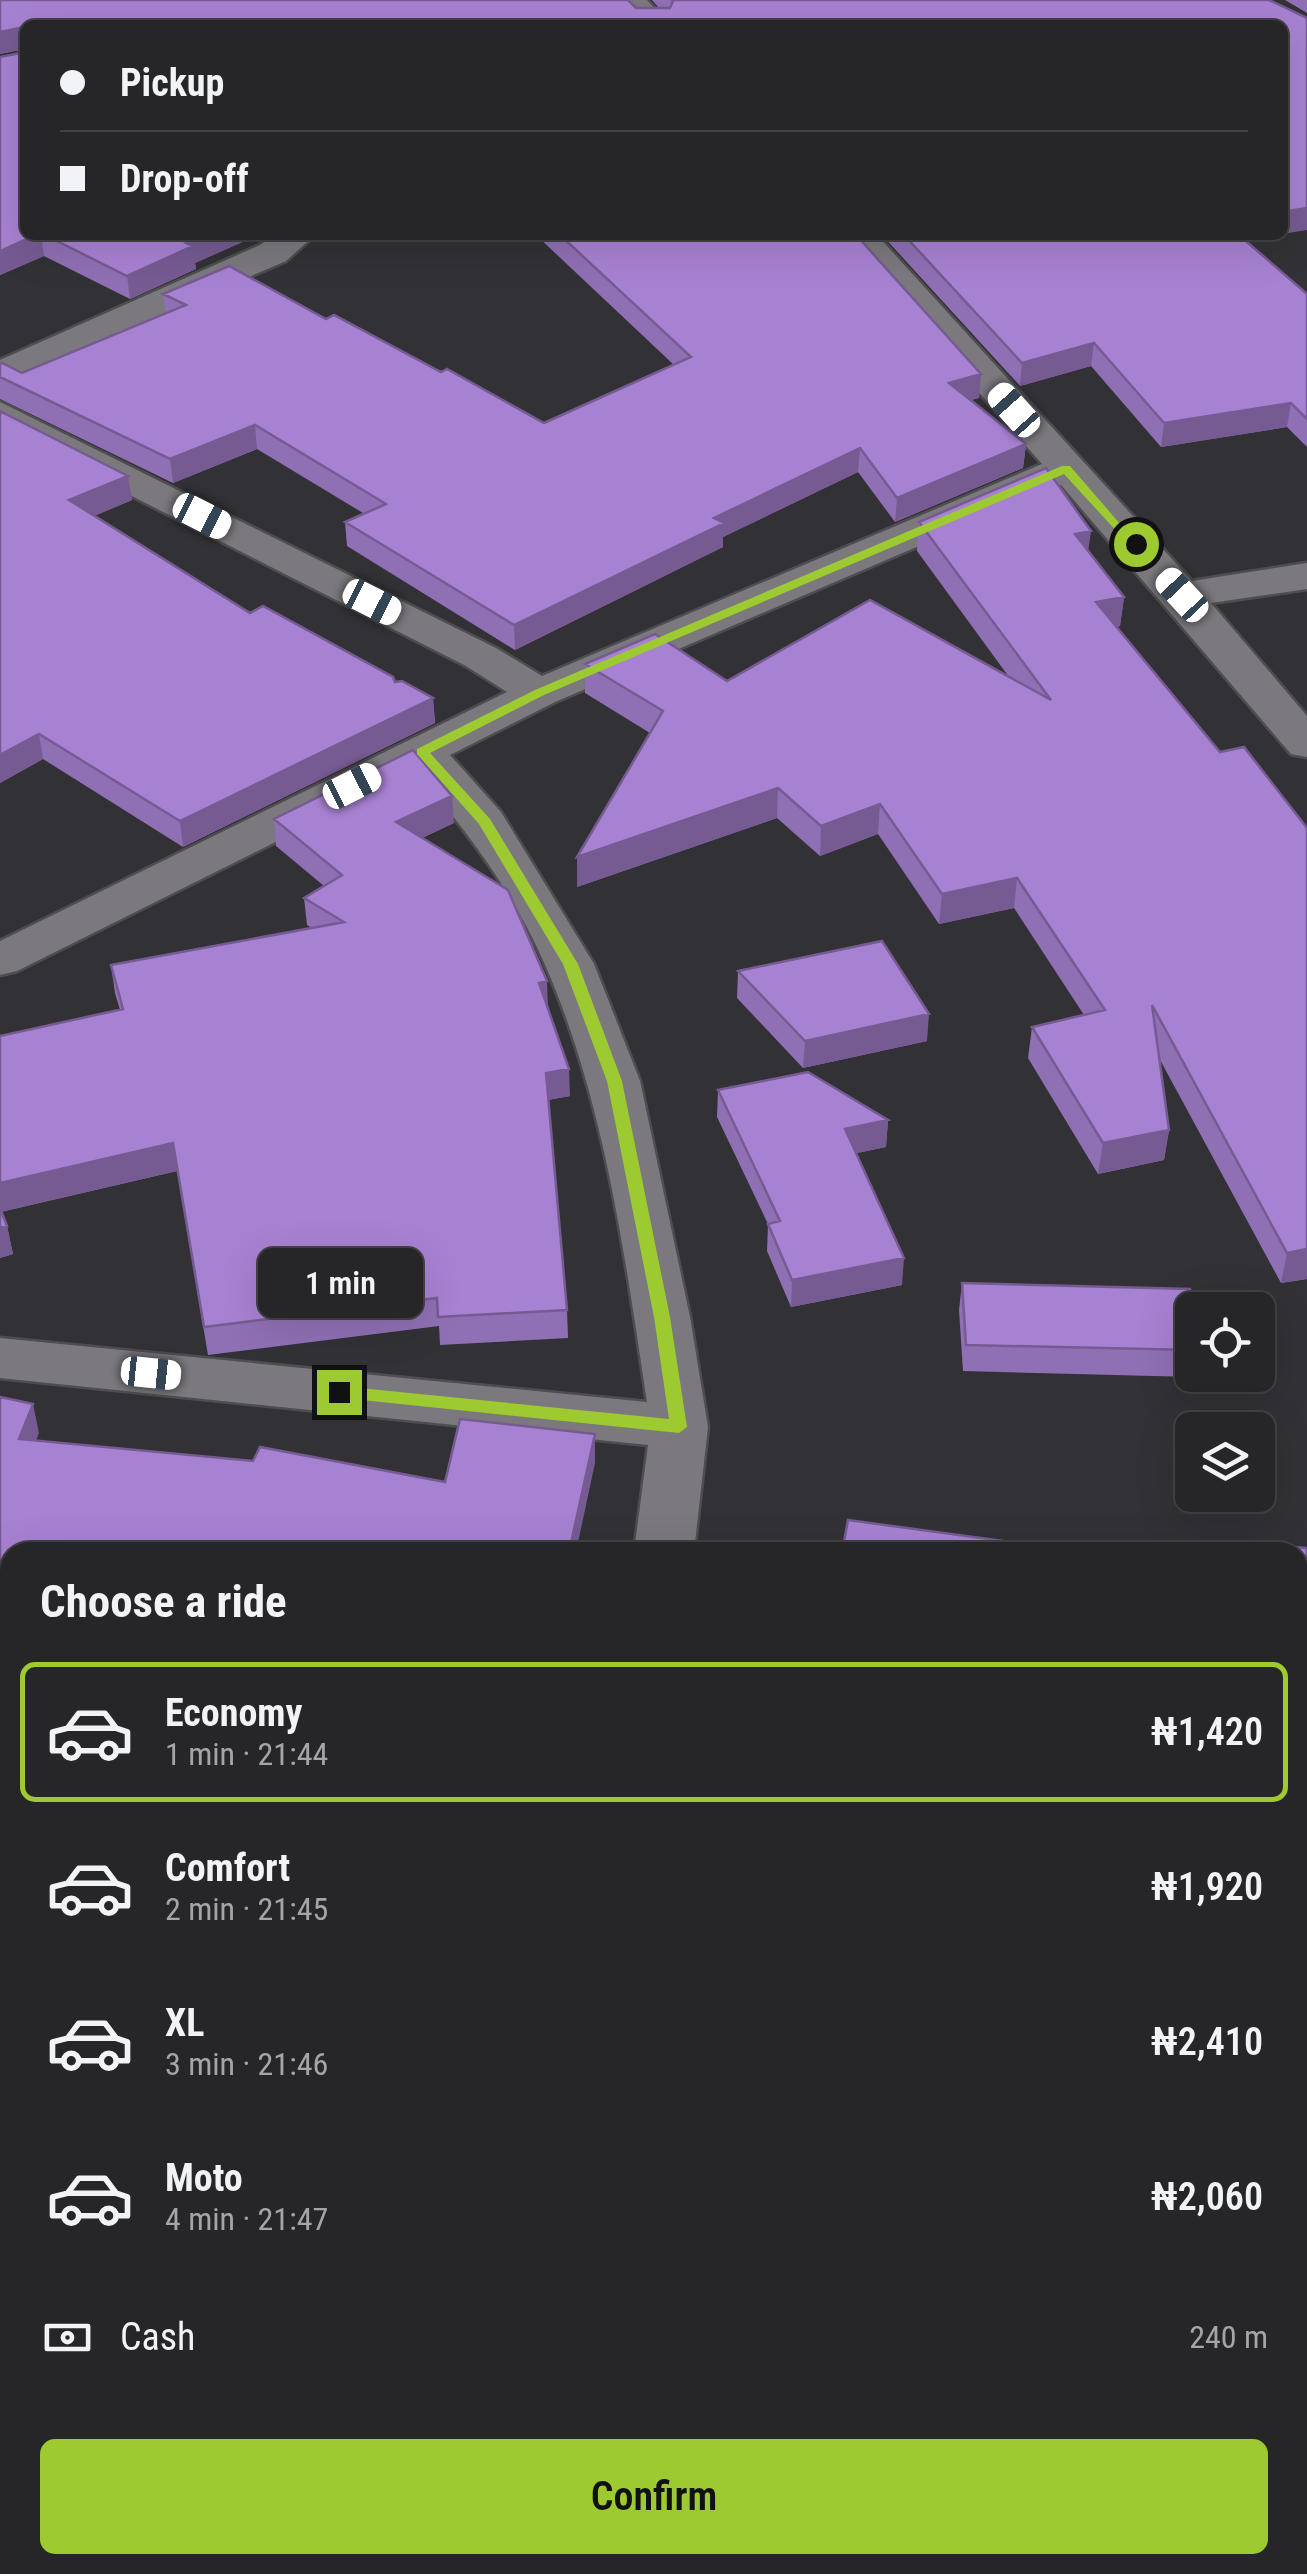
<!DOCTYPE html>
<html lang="en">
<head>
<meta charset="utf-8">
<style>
  :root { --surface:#262528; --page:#323134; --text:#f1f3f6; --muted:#a4a5a8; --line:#424245; --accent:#9dca30 }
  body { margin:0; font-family:"Roboto Condensed",sans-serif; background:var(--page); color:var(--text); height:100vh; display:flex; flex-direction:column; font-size:38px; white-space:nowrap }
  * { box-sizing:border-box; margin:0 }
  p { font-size:32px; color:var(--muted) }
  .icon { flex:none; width:55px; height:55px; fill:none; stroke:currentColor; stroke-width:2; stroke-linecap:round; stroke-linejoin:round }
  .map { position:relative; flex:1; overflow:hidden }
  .details { position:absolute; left:0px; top:1542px; width:1308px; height:1032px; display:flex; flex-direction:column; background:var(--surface); border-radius:30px 30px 0 0; box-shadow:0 10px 40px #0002,0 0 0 2px var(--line) }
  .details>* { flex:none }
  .hud { position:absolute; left:20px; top:20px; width:1268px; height:220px; border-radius:15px; box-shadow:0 10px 40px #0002,0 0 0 2px var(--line); display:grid; align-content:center; height:220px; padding:0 40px; background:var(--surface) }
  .buttons { position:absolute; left:1175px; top:1292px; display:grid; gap:20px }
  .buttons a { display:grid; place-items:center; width:100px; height:100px; border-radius:15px; background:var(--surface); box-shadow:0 10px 40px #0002,0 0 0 2px var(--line); font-size:50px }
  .end { position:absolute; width:45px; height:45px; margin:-22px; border:12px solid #9dca30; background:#111; box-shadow:0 0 0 5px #111 }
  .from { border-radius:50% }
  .bubble { position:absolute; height:70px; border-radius:15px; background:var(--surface); box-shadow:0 10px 40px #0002,0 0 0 2px var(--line); font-size:32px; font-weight:600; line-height:70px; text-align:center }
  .car { position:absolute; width:30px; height:60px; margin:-30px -15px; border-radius:12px; box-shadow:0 0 8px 2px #0007; background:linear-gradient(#fff 24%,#345 0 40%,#fff 0 76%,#345 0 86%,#fff 0) }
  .hud b { display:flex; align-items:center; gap:35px; height:95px; font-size:38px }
  .hud b+b { border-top:2px solid var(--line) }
  .hud i { width:25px; height:25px; background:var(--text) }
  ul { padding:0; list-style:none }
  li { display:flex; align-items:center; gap:30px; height:140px; margin:0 20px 15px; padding:0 20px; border:5px solid transparent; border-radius:15px }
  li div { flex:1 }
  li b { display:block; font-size:38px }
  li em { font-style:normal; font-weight:600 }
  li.current { border-color:var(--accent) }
  li>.icon { width:90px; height:90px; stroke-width:1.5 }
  h2 { padding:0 40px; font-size:45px; line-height:120px }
  .pay { display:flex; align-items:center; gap:25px; height:110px; padding:0 40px; font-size:38px }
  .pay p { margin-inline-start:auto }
  .cta { display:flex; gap:20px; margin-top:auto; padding:20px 40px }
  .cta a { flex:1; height:115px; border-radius:15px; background:var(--accent); color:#111; font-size:40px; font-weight:600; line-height:115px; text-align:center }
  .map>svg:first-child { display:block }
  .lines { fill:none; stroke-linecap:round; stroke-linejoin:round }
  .service-casing { stroke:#4e4d50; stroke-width:5 }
  .minor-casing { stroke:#4e4d50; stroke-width:5 }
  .service { fill:#7b797e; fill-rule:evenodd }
  .minor { fill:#7b797e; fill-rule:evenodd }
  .wall { fill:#9070b5 }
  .shaded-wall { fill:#765b93 }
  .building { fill:#a882d2; stroke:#765b93; stroke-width:2.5 }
  .route { fill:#9dca30 }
</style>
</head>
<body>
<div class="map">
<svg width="1307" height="2574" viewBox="0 0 1307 2574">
  <rect width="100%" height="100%" fill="#323135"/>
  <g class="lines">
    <defs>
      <path id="service" d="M 863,2565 L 905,2565 L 905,2574 L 861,2574 Z"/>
      <path id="minor" d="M 613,0 L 647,0 L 670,25 L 636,25 Z
        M 274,235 L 315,235 L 286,261 L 0,385 L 0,360 L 260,245 Z
        M 840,235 L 877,235 L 1192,581 L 1307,563 L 1307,589 L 1211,603 L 1307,716 L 1307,757 L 1291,754 L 1061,485 L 555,702 L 450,755 L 501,812 L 594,964 L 640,1081 L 690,1317 L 708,1427 L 694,1552 L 634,1552 L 648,1445 L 0,1378 L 0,1338 L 647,1402 C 625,1257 605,1103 546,967 C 516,896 466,829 416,772 L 17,971 L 0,975 L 0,941 L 507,692 L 466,666 L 0,429 L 0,402 L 496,648 L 542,676 L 1042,464 Z
        M 0,2450 L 10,2450 L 10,2528 L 0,2528 Z
        M 454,2565 L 587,2565 L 586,2574 L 457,2574 Z"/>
    </defs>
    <use href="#service" class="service-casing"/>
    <use href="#minor" class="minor-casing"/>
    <use href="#service" class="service"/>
    <use href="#minor" class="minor"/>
  </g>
  <path class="wall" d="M 0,0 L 636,8 L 659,8 L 652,0 L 1269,0 L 25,25 L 25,235 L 258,235 L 195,263 L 196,269 L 130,299 L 44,256 L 0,275 L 0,57 L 25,52 L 25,49 L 0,54 Z
    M 1285,0 L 1307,0 L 1307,13 Z
    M 536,235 L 856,235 L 979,398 L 970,400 L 1026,444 L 1023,468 L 895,522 L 858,472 L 723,537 L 723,547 L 515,650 L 347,546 L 345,522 L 363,513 L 257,449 L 173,483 L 0,399 L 0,364 L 22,373 L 166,313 L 163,294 L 326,319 L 441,372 L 544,423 L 674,365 Z
    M 882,235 L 1280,235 L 1247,241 L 1307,294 L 1307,447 L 1287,427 L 1161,447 L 1091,366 L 1020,386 Z
    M 0,411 L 128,476 L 132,500 L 94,516 L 250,613 L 395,682 L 433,698 L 435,723 L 183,847 L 43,759 L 0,783 Z
    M 919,522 L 1088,551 L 1124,597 L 1120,626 L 1117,627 L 1307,1279 L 1281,1283 L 1159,1058 L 1169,1130 L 1164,1160 L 1098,1174 L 1028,1058 L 1032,1027 L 1084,1015 L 1014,908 L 939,924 L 878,834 L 820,856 L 777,818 L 577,887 L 650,733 L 585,693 L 585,664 L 727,681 L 1009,677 L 917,551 Z
    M 274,819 L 454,823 L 422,838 L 548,1009 L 570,1096 L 548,1100 L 567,1310 L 568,1338 L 440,1345 L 439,1326 L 208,1355 L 177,1171 L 1,1212 L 7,1226 L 13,1254 L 0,1258 L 0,1036 L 120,1010 L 115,993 L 111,965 L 312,928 L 307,925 L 304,898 L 324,886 L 276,846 Z
    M 738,971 L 927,1041 L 803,1068 L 737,998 Z
    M 718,1090 L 888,1120 L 886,1147 L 856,1153 L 902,1285 L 791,1307 L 767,1251 L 768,1224 L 717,1117 Z
    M 962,1283 L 1193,1310 L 1193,1377 L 963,1371 L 959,1310 Z
    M 1295,1547 L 1307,1548 L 1307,2574 L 1240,2574 L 1240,2565 L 1298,2565 L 1298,1552 L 1293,1552 Z
    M 0,1778 L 10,1778 L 10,1914 L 0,1914 Z
    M 0,1997 L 7,2021 L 10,2127 L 10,2308 L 0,2310 Z"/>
  <path class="shaded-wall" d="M 24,27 L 25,49 L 0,54 L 0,32 Z
    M 1307,208 L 1307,230 L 1282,234 L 1282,212 Z
    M 36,235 L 41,235 L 44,256 L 0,275 L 0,251 Z
    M 204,235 L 258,235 L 195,263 L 196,269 L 130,299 L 127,276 L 186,243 Z
    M 1224,235 L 1280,235 L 1223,246 Z
    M 1094,343 L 1091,366 L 1020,386 L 1022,363 Z
    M 981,374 L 979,398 L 947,407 L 949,383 Z
    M 1291,403 L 1287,427 L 1161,447 L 1164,423 Z
    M 255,425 L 257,449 L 173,483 L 170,459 Z
    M 1026,444 L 1023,468 L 895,522 L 897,498 Z
    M 860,448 L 858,472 L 723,537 L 723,547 L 515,650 L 514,625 L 714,518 Z
    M 128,476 L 132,500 L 72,525 L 69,500 Z
    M 1091,531 L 1087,560 L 1075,534 Z
    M 1124,597 L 1120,626 L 1093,631 L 1096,602 Z
    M 433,698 L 435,723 L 183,847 L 180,821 Z
    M 39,734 L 43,759 L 0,783 L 0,755 Z
    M 778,788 L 777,818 L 577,887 L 577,857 Z
    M 452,796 L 454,823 L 398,849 L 396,822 Z
    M 880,804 L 878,834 L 820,856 L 821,826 Z
    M 1017,878 L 1014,908 L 939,924 L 942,894 Z
    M 547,981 L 548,1009 L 539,983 Z
    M 929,1014 L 927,1041 L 803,1068 L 805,1041 Z
    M 569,1069 L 570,1096 L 547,1100 L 546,1073 Z
    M 888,1120 L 886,1147 L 844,1156 L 845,1129 Z
    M 1169,1130 L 1164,1160 L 1098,1174 L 1103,1143 Z
    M 173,1143 L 177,1171 L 0,1212 L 0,1183 Z
    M 7,1226 L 13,1254 L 0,1258 L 0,1228 Z
    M 1307,1249 L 1307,1279 L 1281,1283 L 1287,1253 Z
    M 904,1258 L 902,1285 L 791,1307 L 792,1280 Z
    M 33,1404 L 39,1433 L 26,1468 L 19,1439 Z
    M 595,1434 L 595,1463 L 576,1552 L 569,1552 Z
    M 10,1594 L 10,1642 L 3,1661 L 0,1650 L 0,1620 Z
    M 0,1997 L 7,2021 L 10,2127 L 10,2292 L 6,2279 L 0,2061 Z"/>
  <path class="building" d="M 0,0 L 628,0 L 636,8 L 670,8 L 673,1 L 672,0 L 1269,0 L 1307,18 L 1307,208 L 1282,212 L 1282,25 L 25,25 L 25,235 L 36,235 L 0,251 L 0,57 L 25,52 L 24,27 L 0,32 Z
    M 45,235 L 204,235 L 186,243 L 193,246 L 127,276 Z
    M 560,235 L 856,235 L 981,374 L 949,383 L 1026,444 L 897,498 L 860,448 L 714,518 L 724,523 L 514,625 L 345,522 L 386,504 L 255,425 L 170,459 L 0,377 L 0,364 L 2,363 L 22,373 L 186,305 L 163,294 L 229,266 L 326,319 L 334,315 L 441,372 L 447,369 L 544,423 L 691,357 Z
    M 904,235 L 1239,235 L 1307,294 L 1307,419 L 1291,403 L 1164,423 L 1094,343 L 1022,363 Z
    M 0,411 L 128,476 L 69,500 L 250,613 L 263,606 L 393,677 L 395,682 L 402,681 L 433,698 L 180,821 L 39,734 L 0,755 Z
    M 1046,468 L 1091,531 L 1075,534 L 1124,597 L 1096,602 L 1220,752 L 1244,747 L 1307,828 L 1307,1249 L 1287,1253 L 1152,1005 L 1169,1130 L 1103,1143 L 1032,1027 L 1105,1010 L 1017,878 L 942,894 L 880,804 L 821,826 L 778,788 L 577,857 L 663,711 L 585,664 L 655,634 L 727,681 L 870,600 L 1051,700 L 919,522 Z
    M 413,750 L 452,796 L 396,822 L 508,890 L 547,981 L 539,983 L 569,1069 L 546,1073 L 567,1310 L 438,1317 L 437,1298 L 204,1327 L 173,1143 L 0,1183 L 0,1036 L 123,1009 L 111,965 L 344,922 L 304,898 L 342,875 L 274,819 Z
    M 882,941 L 929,1014 L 805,1041 L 738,971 Z
    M 808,1072 L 888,1120 L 845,1129 L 904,1258 L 792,1280 L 768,1224 L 780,1221 L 718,1090 Z
    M 0,1208 L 7,1226 L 0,1228 Z
    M 962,1283 L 1190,1289 L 1193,1310 L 1192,1350 L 966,1345 Z
    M 0,1397 L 33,1404 L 19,1439 L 253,1461 L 260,1447 L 445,1482 L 460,1419 L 595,1434 L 569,1552 L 10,1552 L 10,1594 L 0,1620 Z
    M 848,1520 L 1084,1552 L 842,1552 Z
    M 1295,1547 L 1307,1548 L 1307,2574 L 1248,2574 L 1248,2565 L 1298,2565 L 1298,1552 L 1294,1552 Z
    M 0,1778 L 10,1778 L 10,1888 L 0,1888 Z
    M 0,2061 L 6,2279 L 0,2280 Z"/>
  <path class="route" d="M 1062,466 L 1070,466 L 1140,547 L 1131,547 L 1064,474 L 544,695 L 430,753 L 490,819 L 578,964 L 622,1081 L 670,1317 L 687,1427 L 679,1433 L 333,1397 L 333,1388 L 339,1386 L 669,1419 L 654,1317 L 607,1081 L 563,964 L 479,824 L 417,754 L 417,749 L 535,690 Z"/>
</svg>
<div class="buttons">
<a><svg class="icon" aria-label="locate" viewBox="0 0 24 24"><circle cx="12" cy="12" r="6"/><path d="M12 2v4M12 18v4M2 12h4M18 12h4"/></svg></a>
<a><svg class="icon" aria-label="layers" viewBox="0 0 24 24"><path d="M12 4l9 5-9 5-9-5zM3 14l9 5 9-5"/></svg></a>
</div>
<i class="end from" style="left:1136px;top:544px"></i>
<i class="end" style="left:339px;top:1392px"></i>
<div class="bubble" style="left:258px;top:1248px;width:165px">1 min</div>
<i class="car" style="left:1014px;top:410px;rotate:318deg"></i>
<i class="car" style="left:202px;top:516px;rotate:117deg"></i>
<i class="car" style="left:1182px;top:595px;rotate:317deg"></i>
<i class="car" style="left:372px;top:602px;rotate:117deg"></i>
<i class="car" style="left:352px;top:786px;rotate:63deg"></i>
<i class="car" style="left:151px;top:1373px;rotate:96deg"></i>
<div class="hud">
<b><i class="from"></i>Pickup</b>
<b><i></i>Drop-off</b>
</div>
<section class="details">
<h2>Choose a ride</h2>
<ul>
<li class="current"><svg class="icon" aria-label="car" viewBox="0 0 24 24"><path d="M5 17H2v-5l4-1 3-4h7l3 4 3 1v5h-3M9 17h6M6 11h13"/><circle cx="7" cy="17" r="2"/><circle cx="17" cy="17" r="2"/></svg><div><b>Economy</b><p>1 min · 21:44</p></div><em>₦1,420</em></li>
<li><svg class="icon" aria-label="car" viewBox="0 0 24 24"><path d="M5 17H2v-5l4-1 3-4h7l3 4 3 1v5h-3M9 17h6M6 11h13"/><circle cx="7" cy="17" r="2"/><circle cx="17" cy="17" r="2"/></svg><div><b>Comfort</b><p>2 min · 21:45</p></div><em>₦1,920</em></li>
<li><svg class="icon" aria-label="car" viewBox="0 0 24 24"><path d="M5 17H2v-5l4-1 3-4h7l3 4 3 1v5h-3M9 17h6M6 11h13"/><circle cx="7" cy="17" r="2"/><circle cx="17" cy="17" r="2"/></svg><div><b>XL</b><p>3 min · 21:46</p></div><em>₦2,410</em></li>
<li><svg class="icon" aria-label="car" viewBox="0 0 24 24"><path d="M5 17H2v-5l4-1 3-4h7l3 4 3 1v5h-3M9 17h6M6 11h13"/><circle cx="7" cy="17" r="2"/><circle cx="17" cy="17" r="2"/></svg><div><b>Moto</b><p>4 min · 21:47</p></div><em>₦2,060</em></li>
</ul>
<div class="pay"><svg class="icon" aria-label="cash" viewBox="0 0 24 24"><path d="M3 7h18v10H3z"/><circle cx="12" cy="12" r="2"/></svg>Cash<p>240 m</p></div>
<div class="cta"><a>Confirm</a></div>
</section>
</div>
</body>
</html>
